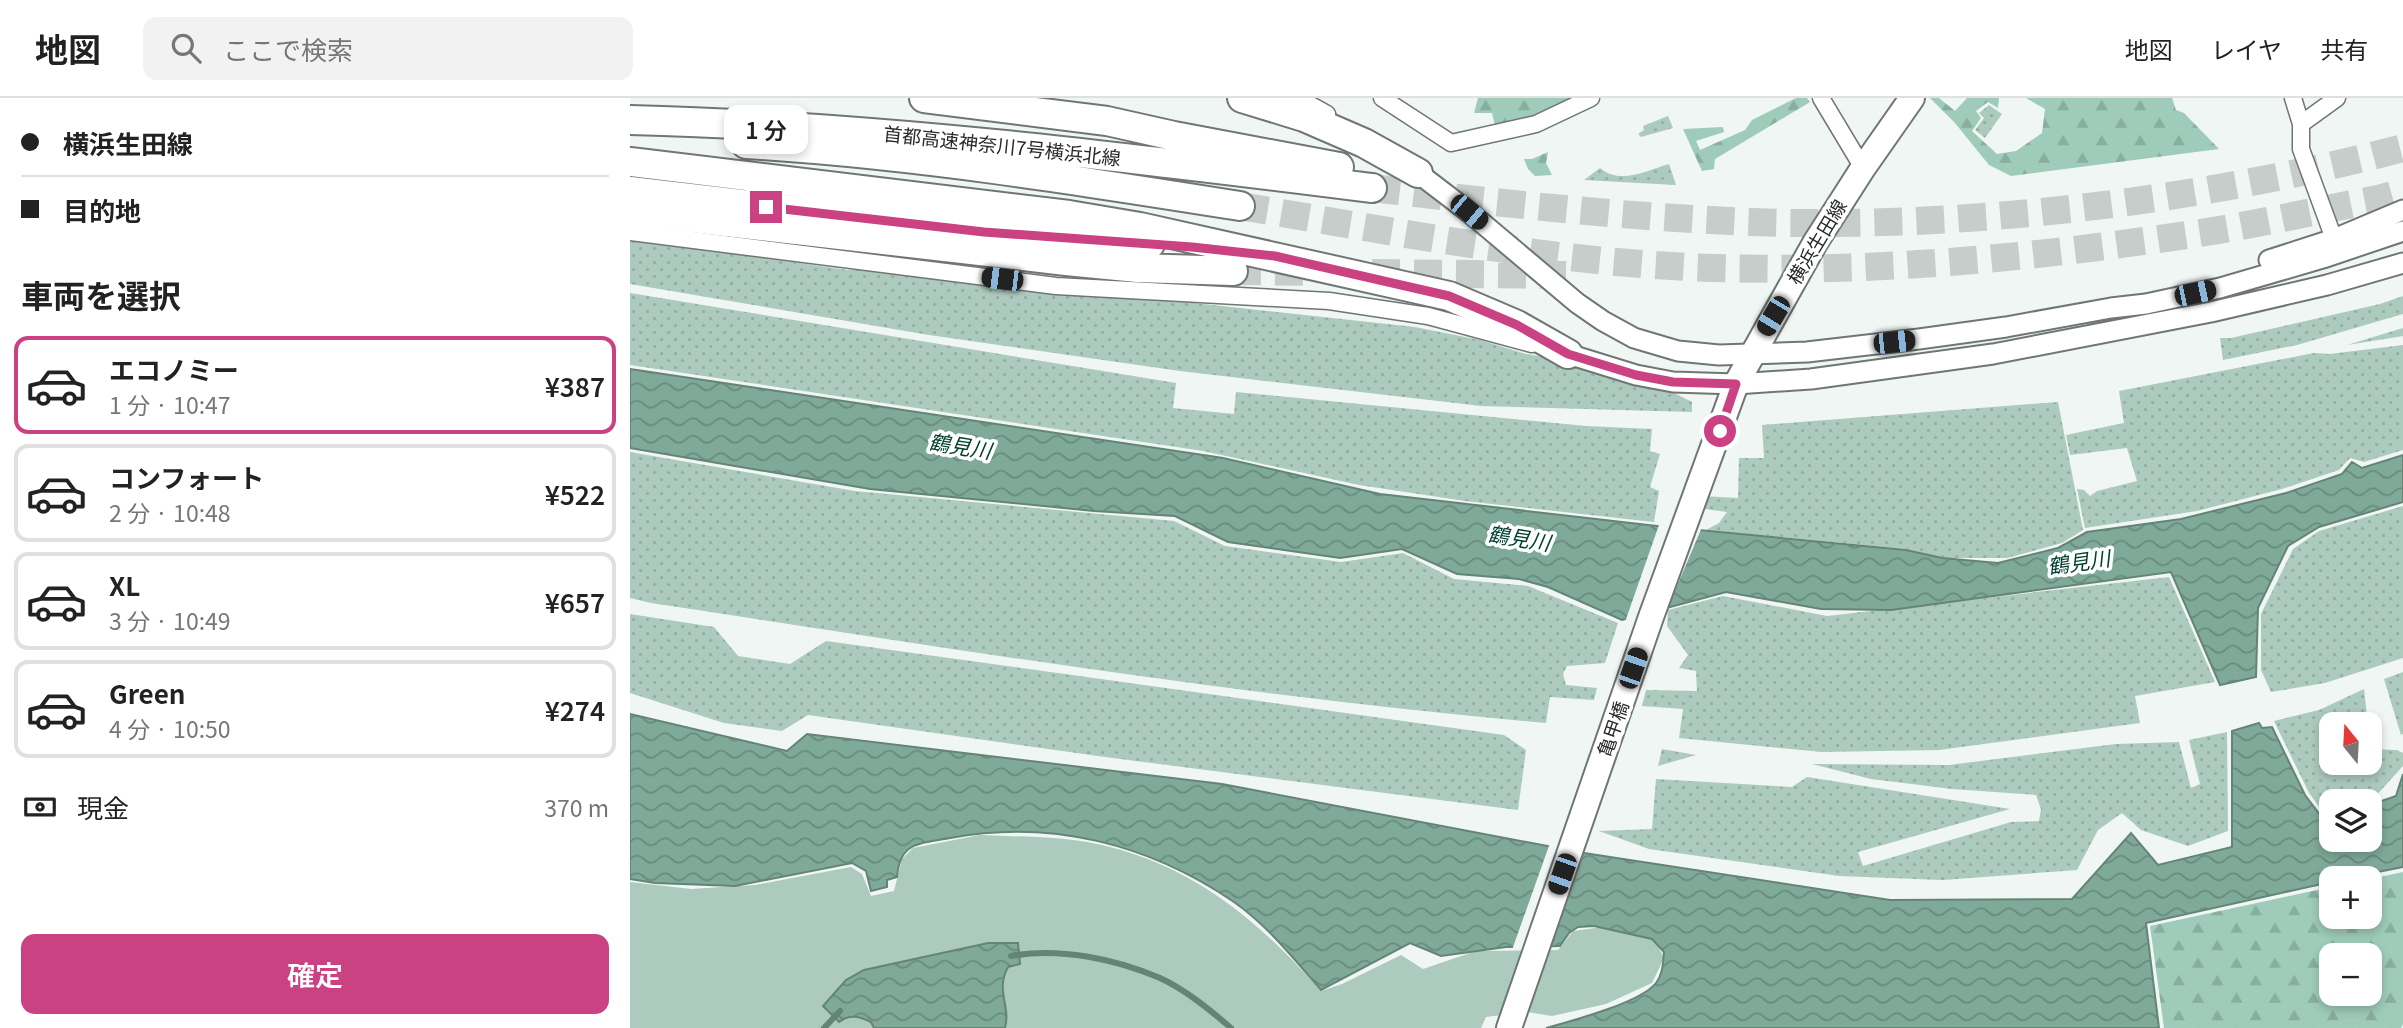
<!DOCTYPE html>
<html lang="ja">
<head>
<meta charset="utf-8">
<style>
  :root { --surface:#fff; --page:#f2f2f2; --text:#222; --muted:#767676; --line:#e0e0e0; --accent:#ca4281 }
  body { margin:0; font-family:Georgia,"Noto Sans JP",serif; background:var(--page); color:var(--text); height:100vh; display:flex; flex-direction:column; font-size:26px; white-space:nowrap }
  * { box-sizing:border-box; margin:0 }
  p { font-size:23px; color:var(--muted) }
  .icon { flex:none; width:38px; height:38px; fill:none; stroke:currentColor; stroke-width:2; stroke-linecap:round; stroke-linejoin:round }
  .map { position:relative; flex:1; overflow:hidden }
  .drawer { display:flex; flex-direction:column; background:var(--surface); width:630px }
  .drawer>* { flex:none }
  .hud { display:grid; align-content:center; height:154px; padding:0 21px; background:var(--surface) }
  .needle { width:46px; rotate:342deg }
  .controls { position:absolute; left:1689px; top:614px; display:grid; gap:14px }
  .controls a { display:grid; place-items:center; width:63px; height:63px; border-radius:14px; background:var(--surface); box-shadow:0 4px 10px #0003; font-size:35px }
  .end { position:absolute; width:32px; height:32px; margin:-16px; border:9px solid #ca4281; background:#fff; box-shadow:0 0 0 4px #fff }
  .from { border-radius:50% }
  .bubble { position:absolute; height:49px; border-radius:14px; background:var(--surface); box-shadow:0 4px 10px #0003; font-size:23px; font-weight:600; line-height:49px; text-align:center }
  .car { position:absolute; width:21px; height:42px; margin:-21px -10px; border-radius:9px; box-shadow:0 0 5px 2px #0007; background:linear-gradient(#222 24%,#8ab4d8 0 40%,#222 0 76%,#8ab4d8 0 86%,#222 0) }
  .hud b { display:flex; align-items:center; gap:24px; height:66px; font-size:26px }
  .hud b+b { border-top:2px solid var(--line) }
  .hud i { width:18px; height:18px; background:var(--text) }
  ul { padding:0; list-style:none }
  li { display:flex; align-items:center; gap:21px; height:98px; margin:0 14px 10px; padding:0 7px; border:4px solid var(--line); border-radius:14px }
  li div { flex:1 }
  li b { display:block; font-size:26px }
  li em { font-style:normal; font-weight:600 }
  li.on { border-color:var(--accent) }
  li>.icon { width:63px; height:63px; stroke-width:1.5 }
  h2 { padding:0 21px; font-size:32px; line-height:84px }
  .pay { display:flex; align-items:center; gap:18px; height:77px; padding:0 21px; font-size:26px }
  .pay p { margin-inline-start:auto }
  .primary-button { display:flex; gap:14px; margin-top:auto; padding:14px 21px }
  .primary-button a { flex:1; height:80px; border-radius:14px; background:var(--accent); color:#fff; font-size:28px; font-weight:600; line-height:80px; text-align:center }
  header { display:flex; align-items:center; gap:42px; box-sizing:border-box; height:98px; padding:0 35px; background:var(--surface); border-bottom:2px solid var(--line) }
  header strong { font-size:33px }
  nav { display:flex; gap:38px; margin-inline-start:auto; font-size:24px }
  .search { width:490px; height:63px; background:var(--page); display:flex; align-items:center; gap:18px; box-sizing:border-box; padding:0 24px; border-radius:14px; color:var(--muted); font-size:26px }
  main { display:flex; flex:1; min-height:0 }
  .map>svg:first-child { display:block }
  .grass { fill:url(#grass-dots) }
  .forest { fill:url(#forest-firs); fill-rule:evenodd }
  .pitch { fill:#accabe }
  .water { fill:url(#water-waves); stroke:#658478; stroke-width:2 }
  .pier { fill:#eff6f3 }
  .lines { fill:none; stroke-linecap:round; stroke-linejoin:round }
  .stream { stroke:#658478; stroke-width:6 }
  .motorway-tunnel { stroke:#c7cdcb; stroke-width:28; stroke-dasharray:28 14; stroke-linecap:butt }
  .minor-casing { stroke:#6f7673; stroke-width:19 }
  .tertiary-casing { stroke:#6f7673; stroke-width:23 }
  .primary-casing { stroke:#6f7673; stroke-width:28 }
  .motorway-casing { stroke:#6f7673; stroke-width:32 }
  .minor { stroke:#fff; stroke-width:16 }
  .tertiary { stroke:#fff; stroke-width:19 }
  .primary { stroke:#fff; stroke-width:24 }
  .motorway { stroke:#fff; stroke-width:28 }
  .route { stroke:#ca4281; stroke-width:9 }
  .labels { text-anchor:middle; stroke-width:7; stroke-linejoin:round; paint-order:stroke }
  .street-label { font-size:19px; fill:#272a29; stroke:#fff }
  .water-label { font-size:21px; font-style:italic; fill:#004030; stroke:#fff }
</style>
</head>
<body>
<header>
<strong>地図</strong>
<div class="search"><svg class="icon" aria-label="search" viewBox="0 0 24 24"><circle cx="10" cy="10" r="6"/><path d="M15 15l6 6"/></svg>ここで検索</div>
<nav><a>地図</a><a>レイヤ</a><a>共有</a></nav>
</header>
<main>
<section class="drawer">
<div class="hud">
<b><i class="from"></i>横浜生田線</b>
<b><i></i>目的地</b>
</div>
<h2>車両を選択</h2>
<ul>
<li class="on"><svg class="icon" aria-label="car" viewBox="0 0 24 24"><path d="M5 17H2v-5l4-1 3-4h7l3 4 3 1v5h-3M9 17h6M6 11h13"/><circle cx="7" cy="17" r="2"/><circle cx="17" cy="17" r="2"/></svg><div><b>エコノミー</b><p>1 分 · 10:47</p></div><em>¥387</em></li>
<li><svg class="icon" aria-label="car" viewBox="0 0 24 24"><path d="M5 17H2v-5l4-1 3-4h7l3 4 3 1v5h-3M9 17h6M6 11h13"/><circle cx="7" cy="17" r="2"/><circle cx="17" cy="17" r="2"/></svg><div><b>コンフォート</b><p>2 分 · 10:48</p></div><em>¥522</em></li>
<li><svg class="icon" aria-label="car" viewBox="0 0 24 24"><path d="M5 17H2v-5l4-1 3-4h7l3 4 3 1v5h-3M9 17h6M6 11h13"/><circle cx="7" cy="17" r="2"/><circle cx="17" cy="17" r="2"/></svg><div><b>XL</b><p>3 分 · 10:49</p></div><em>¥657</em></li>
<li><svg class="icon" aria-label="car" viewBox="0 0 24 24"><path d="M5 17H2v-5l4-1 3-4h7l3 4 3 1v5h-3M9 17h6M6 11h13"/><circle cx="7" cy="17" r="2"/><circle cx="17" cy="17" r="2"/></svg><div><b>Green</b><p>4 分 · 10:50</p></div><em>¥274</em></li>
</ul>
<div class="pay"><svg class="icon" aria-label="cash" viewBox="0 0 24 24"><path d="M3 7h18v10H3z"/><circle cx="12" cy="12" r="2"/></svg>現金<p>370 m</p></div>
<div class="primary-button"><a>確定</a></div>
</section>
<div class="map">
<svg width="1773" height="930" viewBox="0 0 1773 930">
  <defs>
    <pattern id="grass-dots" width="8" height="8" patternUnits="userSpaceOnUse" patternTransform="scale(1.75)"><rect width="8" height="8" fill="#accabe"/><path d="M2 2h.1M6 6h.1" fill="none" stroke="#94aea3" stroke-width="1.8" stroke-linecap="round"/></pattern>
    <pattern id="forest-firs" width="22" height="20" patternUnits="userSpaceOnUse" patternTransform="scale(1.75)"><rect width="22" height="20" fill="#9ecbba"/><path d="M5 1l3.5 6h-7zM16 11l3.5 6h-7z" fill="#88aea0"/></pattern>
    <pattern id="water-waves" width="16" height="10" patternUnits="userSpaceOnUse" patternTransform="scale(1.75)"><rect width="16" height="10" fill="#7faa9a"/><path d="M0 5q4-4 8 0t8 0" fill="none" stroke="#688b7e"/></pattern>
  </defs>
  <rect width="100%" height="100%" fill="#eff6f3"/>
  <path class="grass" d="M 1359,7 L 1372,16 L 1355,40 L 1345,32 L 1354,20 L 1349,15 Z
    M 1038,18 L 1043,30 L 1011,39 L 1008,36 L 1014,32 L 1013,28 Z
    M 1039,66 L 1046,87 L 954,82 L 970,70 C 990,87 1016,73 1039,66 Z
    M 0,141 L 218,172 L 243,170 L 785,229 L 850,242 L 896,256 L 929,261 L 1028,287 L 1062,304 L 1062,314 L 851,308 L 550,273 L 299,237 L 0,186 Z
    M 0,195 L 546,285 L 543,310 L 604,316 L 606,294 L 956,328 L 1022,331 L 1020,353 L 1030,356 L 1020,389 L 1029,393 L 1024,424 L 835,403 L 729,387 L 573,353 L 0,267 Z
    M 1773,198 L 1773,216 L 1667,247 L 1593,262 L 1590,240 L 1601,240 L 1750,206 Z
    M 1773,230 L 1773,238 L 1717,247 Z
    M 1773,247 L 1773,352 L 1734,364 L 1720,360 L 1709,372 L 1652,391 L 1567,413 L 1455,430 L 1447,391 L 1454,392 L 1460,398 L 1467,393 L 1507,383 L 1497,350 L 1440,357 L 1436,337 L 1494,325 L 1489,293 L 1684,255 L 1700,256 Z
    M 1428,304 L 1453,432 L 1432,445 L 1377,460 L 1312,460 L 1276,451 L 1076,432 L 1089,425 L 1097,414 L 1068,410 L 1071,398 L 1108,400 L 1109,360 L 1134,360 L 1132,327 Z
    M 0,354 L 225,393 L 544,423 L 595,448 L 711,464 L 773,455 L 824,481 L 898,488 L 988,525 L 975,565 L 937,568 L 933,576 L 936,587 L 967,590 L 964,602 L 920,599 L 916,625 C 617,599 318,550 21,505 L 0,500 Z
    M 1773,408 L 1773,560 L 1695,585 L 1641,594 L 1631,572 L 1631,516 L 1663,451 L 1689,433 Z
    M 1539,479 L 1585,584 L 1505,598 L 1510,625 L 1309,652 L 1192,654 L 1049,640 L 1053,611 L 1012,608 L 1016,592 L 1067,593 L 1066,573 L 1049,570 L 1058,557 L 1037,528 L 1038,512 L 1093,498 L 1197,518 Z
    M 0,516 L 84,529 L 108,558 L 160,566 L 196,543 L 874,637 L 896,652 L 888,712 L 475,659 L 178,617 L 152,633 L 94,625 L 0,595 Z
    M 1773,574 L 1773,636 L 1771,637 L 1754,581 Z
    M 1734,591 L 1738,626 L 1701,626 L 1701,665 L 1740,665 L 1740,646 L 1740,651 L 1767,652 L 1773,655 L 1773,668 L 1743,701 L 1736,703 L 1701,704 L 1701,714 L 1694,715 L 1679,695 L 1644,623 L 1689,612 Z
    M 1597,634 L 1598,733 L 1558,748 L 1511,732 L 1492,715 L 1468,732 L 1447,772 L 1313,782 L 1209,778 L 1019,751 L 969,733 L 1022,731 L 1026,681 L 1162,689 L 1177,679 L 1380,711 L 1228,754 L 1233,768 L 1381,724 L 1409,723 L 1411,711 L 1406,697 L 1322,691 L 1241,681 L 1182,666 L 1319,667 L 1486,646 L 1549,644 L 1561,690 L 1570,686 L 1559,642 Z
    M 1032,651 L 1066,657 L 1028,668 Z"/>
  <path class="forest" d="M 848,0 L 947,0 L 900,22 L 865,28 L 862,15 L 844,15 Z
    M 1166,0 L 1177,0 L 1180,4 L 1085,61 L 1084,71 L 1072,73 L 1053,31 L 1093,29 L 1094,34 L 1066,43 L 1070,52 L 1115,32 L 1122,22 Z
    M 1300,0 L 1309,0 L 1325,13 L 1337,0 L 1369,0 L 1368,10 L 1358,4 L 1346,13 L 1351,20 L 1342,33 L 1367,56 L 1386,53 L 1412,35 L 1415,11 L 1396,0 L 1542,0 L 1546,12 L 1554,15 L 1589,51 L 1381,78 L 1359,67 L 1325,25 Z
    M 918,54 L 916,65 L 922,77 L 905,78 L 898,71 L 894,61 L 902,61 Z
    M 1773,774 L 1773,926 L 1771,930 L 1534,930 L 1520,828 L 1701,789 L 1701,819 L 1740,819 L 1740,781 ZM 1701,858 L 1740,858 L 1740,896 L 1701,896 Z"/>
  <path class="pitch" d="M 350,737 C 389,739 429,738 467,746 C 562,766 629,823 691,893 L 712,886 L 771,857 L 793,871 L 846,853 L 928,852 L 943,833 L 973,829 L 1023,838 L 1034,860 L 1022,885 L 976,906 L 922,918 L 897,914 L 856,919 L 851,930 L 0,930 L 0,784 L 61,791 L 125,787 L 221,769 L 232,776 L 241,798 L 264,793 L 272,761 L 283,750 Z"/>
  <path class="water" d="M 0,271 L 593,360 L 750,396 L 1027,428 L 1276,452 L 1312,460 L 1368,465 L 1428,450 L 1457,434 L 1551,421 L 1656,395 L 1712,376 L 1722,364 L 1732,370 L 1773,357 L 1773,404 L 1689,429 L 1658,448 L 1628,510 L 1626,579 L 1590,587 L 1541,474 L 1261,512 L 1191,511 L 1096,494 L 992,522 L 918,489 L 889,481 L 827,476 L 772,451 L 710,460 L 598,444 L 545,418 L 464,413 L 240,391 L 0,350 Z
    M 0,616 L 157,653 L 177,636 L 592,686 L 954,755 L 1260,802 L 1442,801 L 1501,735 L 1528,767 L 1602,749 L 1602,633 L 1629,625 L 1632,630 L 1642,629 L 1675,697 L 1694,722 L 1701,720 L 1701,742 L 1740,742 L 1740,707 L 1766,698 L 1773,676 L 1773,769 L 1718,780 L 1701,780 L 1701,784 L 1516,825 L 1529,930 L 916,930 C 941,923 1010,905 1026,885 C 1033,876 1033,865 1034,854 L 1022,841 L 964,828 L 948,829 L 939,835 L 930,848 L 876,849 L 811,858 L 780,845 L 691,892 C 664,861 638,828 604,804 C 519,746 421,721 320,740 C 290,746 270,743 267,779 L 257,782 L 257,789 L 241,793 L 236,773 L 222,765 L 105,788 L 25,785 L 0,781 Z
    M 358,845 L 388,845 L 390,866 L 378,869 C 365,892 381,908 375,930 L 244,930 L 241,924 C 230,919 220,915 209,924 L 193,908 L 216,882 L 234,872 Z"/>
  <path class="pier" d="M 1030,424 L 1072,429 L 1036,514 L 995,524 Z
    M 920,745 L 953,751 L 918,851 L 882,852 Z"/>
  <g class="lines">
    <path class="stream" d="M 381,858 C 430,849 485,861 530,880 C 556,892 580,912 601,930
      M 194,930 L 210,913"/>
    <path class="motorway-tunnel" d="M 742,90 C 868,105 994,119 1122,124 C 1334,131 1568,104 1773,50
      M 610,108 C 767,134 925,165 1084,170 C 1253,175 1422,158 1589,132 C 1642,123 1695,111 1748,101 L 1773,94
      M 603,173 L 684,174
      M 742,175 L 936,177"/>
    <defs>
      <path id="minor" d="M 668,0 L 697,16
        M 752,0 L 821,45 L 906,26 L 961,0
        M 1191,0 L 1233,70
        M 1663,0 L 1671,26 L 1671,51 L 1704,141
        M 1671,26 L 1707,0
        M 0,134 L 426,188 L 699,203 L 798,218 L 902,246"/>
      <path id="tertiary" d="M 788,75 L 839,114 L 947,205 L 973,223 L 1004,240 L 1048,253 L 1089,257 L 1177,254 L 1289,241 L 1376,229 L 1481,210 L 1516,206 L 1590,190 L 1693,160 L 1773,133
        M 1639,162 L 1704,141 L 1773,112
        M 938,256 L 1006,277 L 1043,284 L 1106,286 L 1181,281 L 1363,256 L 1581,214 L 1697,187 L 1773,165"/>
      <path id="primary" d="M 879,930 L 1021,519 L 1106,286 L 1185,145 L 1233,70 L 1282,0"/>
      <path id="motorway" d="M 294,0 L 477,23 L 544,38 L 709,69
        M 612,0 L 674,19 L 734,45 L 788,75
        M 0,22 C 249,28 495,59 742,90
        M 116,46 C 282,56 446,82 610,108
        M 0,64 L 439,117 L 510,129 L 819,198 L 887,227 L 938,256
        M 0,93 L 354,134 L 520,146
        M 0,113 L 436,163 L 508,170 L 603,173"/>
    </defs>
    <use href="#minor" class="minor-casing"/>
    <use href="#tertiary" class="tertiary-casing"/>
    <use href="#primary" class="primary-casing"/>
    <use href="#motorway" class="motorway-casing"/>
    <use href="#minor" class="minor"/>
    <use href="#tertiary" class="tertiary"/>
    <use href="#primary" class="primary"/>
    <use href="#motorway" class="motorway"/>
  </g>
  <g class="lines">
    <path class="route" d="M 136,109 L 354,134 L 562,149 L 645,158 L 819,198 L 887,227 L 938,256 L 1006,277 L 1043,284 L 1106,286 L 1090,333"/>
  </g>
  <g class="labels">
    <g class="street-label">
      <text transform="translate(372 48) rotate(6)" y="7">首都高速神奈川7号横浜北線</text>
      <text transform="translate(1187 144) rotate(-59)" y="7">横浜生田線</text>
      <text transform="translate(983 631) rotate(-71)" y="7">亀甲橋</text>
    </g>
    <g class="water-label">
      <text transform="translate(330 349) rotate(9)" y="7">鶴見川</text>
      <text transform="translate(889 441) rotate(9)" y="7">鶴見川</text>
      <text transform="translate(1449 465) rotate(-8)" y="7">鶴見川</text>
    </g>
  </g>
</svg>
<div class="controls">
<a><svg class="needle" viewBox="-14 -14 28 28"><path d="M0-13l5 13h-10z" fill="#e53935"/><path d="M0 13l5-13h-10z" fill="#767676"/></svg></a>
<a><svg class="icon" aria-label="layers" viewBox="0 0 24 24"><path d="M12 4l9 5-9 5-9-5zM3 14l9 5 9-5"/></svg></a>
<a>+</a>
<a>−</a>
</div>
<i class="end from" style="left:1090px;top:333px"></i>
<i class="end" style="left:136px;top:109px"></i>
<div class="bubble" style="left:94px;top:7px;width:84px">1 分</div>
<i class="car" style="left:839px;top:114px;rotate:130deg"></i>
<i class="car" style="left:372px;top:181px;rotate:277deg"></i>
<i class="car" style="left:1565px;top:195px;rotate:78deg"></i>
<i class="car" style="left:1143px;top:218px;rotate:211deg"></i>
<i class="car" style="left:1264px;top:244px;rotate:84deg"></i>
<i class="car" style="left:1003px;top:570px;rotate:19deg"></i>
<i class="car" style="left:932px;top:776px;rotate:199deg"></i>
</div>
</main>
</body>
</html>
